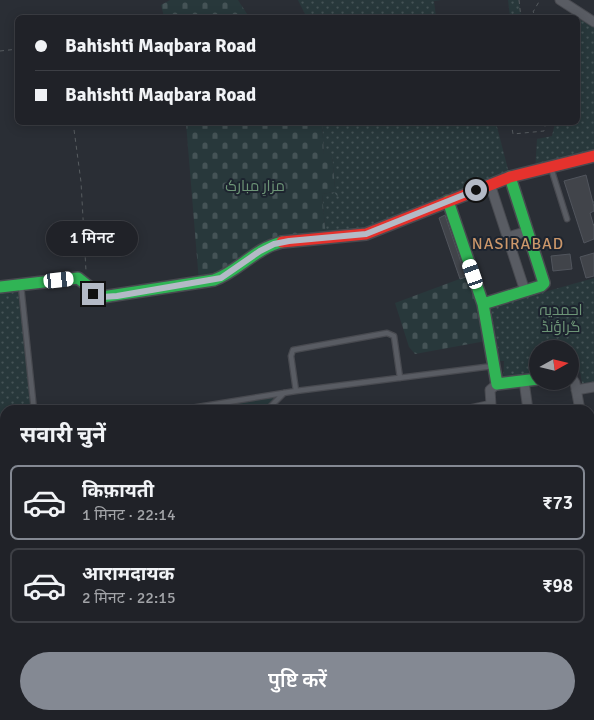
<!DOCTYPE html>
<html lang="hi">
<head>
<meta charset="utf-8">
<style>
  :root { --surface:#202228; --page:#282a30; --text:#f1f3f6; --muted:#a2a4a8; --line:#3d3f45; --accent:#848993 }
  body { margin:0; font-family:Signika,Cairo,"Noto Sans Devanagari",sans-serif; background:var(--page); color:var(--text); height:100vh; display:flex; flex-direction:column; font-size:19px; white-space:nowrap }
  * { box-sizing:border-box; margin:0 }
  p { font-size:16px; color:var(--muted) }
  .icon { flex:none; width:28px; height:28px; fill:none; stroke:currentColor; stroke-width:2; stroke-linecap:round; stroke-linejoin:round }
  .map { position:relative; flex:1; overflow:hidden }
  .side { position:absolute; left:0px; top:405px; width:595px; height:315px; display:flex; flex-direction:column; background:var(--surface); border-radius:15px 15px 0 0; box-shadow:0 2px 12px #0003,0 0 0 1px var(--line) }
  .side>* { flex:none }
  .hud { position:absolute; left:15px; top:15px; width:565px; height:110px; border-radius:8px; box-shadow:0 2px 12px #0003,0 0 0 1px var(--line); display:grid; align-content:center; height:110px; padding:0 20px; background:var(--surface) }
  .needle { width:32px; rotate:82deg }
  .fabs { position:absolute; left:529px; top:340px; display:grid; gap:10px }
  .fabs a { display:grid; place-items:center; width:50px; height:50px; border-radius:50%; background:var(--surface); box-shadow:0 2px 12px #0003,0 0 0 1px var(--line); font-size:25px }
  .end { position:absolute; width:22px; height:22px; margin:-11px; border:6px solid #b4bac6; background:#111; box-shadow:0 0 0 2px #111 }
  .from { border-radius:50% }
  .bubble { position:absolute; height:35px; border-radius:18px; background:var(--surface); box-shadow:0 2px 12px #0003,0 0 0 1px var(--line); font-size:16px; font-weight:600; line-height:35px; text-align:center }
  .car { position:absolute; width:15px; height:30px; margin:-15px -8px; border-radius:6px; box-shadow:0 0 4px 1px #0007; background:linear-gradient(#fff 24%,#345 0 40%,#fff 0 76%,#345 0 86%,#fff 0) }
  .hud b { display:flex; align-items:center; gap:18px; height:48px; font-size:19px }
  .hud b+b { border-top:1px solid var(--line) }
  .hud i { width:12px; height:12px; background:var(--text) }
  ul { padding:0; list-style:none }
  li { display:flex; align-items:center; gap:15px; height:75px; margin:0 10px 8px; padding:0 10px; border:2px solid var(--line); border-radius:8px }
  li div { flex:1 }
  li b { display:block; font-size:19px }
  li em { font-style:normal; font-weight:600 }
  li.active { border-color:var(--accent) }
  li>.icon { width:45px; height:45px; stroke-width:1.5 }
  h2 { padding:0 20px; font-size:22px; line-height:60px }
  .cta { display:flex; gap:10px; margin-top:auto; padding:10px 20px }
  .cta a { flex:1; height:58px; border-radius:30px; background:var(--accent); color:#fff; font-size:20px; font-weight:600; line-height:58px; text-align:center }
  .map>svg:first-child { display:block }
  .grass { fill:url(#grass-dots) }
  .cemetery { fill:url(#cemetery-stones) }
  .garden { fill:#28383b }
  .building { fill:#41444a; stroke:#51555d }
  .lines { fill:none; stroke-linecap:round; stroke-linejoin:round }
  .lane-casing { stroke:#484a50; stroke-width:7 }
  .street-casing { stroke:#484a50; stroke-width:11 }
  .fast-casing { stroke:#484a50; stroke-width:14 }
  .jam-casing { stroke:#484a50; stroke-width:14 }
  .path { stroke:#575c60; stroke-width:1; stroke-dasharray:4 4; stroke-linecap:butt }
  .lane { stroke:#595c63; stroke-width:4.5 }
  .street { stroke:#595c63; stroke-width:9 }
  .fast { stroke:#30b455; stroke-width:11 }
  .jam { stroke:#e5322d; stroke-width:11 }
  .route { stroke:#b4bac6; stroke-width:6 }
  .labels { text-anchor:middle; stroke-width:4; stroke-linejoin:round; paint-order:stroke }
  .park-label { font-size:15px; fill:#6d9577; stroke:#1d242f }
  .neighbourhood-label { font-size:16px; letter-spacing:1px; fill:#cb976a; stroke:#1d242f }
</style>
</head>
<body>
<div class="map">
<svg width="594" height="720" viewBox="0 0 594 720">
  <defs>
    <pattern id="grass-dots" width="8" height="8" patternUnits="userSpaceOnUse" patternTransform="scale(1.25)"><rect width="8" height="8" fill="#28383b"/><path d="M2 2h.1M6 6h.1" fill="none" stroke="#455356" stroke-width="1.8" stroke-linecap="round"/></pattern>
    <pattern id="cemetery-stones" width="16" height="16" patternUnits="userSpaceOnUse" patternTransform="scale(1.25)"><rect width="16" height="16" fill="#28383b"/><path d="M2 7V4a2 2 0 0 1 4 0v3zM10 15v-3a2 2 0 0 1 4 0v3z" fill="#455356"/></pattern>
  </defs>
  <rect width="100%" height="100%" fill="#2a2e35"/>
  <path class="grass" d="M 298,0 L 441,0 L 434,1 L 436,17 L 307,18 Z
    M 508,0 L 519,0 L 521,17 L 510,17 Z
    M 575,10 L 594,22 L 594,156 L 535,171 L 537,139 L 552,136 L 555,123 L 578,122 L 578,18 L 574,17 Z
    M 322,123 L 496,123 L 510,177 L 366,234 L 326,238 L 322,194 L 334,192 L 335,188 L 332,155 L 324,156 Z
    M 594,278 L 594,386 L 583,388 L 580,372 L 570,374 L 570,349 L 538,349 L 537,378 L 503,383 L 504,361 L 500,361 L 491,307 Z
    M 21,285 L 35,410 L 5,410 L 5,512 L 0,513 L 0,287 Z"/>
  <path class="cemetery" d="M 170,0 L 238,0 L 249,17 L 164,17 L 161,5 Z
    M 186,123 L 322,123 L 324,155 L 332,155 L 335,188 L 340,191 L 338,197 L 334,192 L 322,194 L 326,238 L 289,241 L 199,282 Z
    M 473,274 L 486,341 L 415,354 L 409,347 L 395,303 Z"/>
  <path class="garden" d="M 285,393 L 267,410 L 179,410 Z"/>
  <path class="building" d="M 586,175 L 594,207 L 594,211 L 590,213 L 594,227 L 594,239 L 584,243 L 564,181 Z
    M 445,215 L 466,277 L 460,279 L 439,218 Z
    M 594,253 L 594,276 L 586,278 L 580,257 Z
    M 570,254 L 572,269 L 553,271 L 551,256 Z"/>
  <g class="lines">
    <defs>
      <path id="lane" d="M 551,168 L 567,219
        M 21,286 L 34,410
        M 296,391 L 291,356 L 293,350 L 387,333 L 394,336 L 400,378
        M 179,410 L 296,391 L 493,366
        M 267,410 L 284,393
        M 590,456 L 594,456"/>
      <path id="street" d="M 560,0 L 594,22
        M 490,184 L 525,291
        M 508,237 L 528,231
        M 570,375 L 575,383 L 580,410
        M 524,381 L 528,410
        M 576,390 L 594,387
        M 468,410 L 491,405 L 490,390 L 497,384
        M 3,537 L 5,546
        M 0,627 L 5,625
        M 590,658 L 594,651
        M 351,715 L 352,720
        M 299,720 L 306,715
        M 557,720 L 560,715"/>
      <path id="fast" d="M 448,201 L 483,304 L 497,384 L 538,379
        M 0,287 L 78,278 L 102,297 L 214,280 C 239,271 255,248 282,242
        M 483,304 L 541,286 L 544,283 L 510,177
        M 590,616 L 594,616"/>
      <path id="jam" d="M 282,242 L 366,234 L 510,177 L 594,156
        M 0,685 L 5,683"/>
    </defs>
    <use href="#lane" class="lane-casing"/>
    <use href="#street" class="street-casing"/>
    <use href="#fast" class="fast-casing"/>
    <use href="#jam" class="jam-casing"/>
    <path class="path" d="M 519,0 L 521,18
      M 540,18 L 533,12 L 540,0
      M 0,51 L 18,49
      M 73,122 L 81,182 L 86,271
      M 511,122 L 513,134 L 544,131 L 546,122
      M 593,202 L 594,202
      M 593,225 L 594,224"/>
    <use href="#lane" class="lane"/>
    <use href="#street" class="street"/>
    <use href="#fast" class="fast"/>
    <use href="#jam" class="jam"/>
  </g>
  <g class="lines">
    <path class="route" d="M 93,294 L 102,297 L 117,296 L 221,278 L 260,251 L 274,244 L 289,241 L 366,234 L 476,190"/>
  </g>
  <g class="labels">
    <g class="park-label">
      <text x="255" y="191">مزارِ مبارک</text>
      <text x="561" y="315">احمدیہ<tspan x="561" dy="17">گراؤنڈ</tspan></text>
    </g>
    <g class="neighbourhood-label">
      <text x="518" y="249">NASIRABAD</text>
    </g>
  </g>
</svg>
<div class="fabs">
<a><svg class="needle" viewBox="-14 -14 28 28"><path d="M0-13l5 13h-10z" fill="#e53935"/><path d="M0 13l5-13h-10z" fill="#a2a4a8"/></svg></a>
</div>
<i class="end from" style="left:476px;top:190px"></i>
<i class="end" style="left:93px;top:294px"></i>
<div class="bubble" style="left:46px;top:221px;width:92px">1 मिनट</div>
<i class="car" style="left:473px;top:274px;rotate:341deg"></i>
<i class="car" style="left:59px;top:280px;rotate:84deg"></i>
<div class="hud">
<b><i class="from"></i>Bahishti Maqbara Road</b>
<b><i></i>Bahishti Maqbara Road</b>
</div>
<section class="side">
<h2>सवारी चुनें</h2>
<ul>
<li class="active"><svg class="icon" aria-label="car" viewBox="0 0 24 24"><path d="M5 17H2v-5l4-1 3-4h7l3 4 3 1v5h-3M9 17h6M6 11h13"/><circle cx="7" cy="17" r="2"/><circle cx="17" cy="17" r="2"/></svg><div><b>किफ़ायती</b><p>1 मिनट · 22:14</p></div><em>₹73</em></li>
<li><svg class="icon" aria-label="car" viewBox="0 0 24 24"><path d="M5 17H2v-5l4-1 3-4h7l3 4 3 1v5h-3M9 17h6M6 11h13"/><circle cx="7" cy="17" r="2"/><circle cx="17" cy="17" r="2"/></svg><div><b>आरामदायक</b><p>2 मिनट · 22:15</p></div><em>₹98</em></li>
</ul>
<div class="cta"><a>पुष्टि करें</a></div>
</section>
</div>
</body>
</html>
